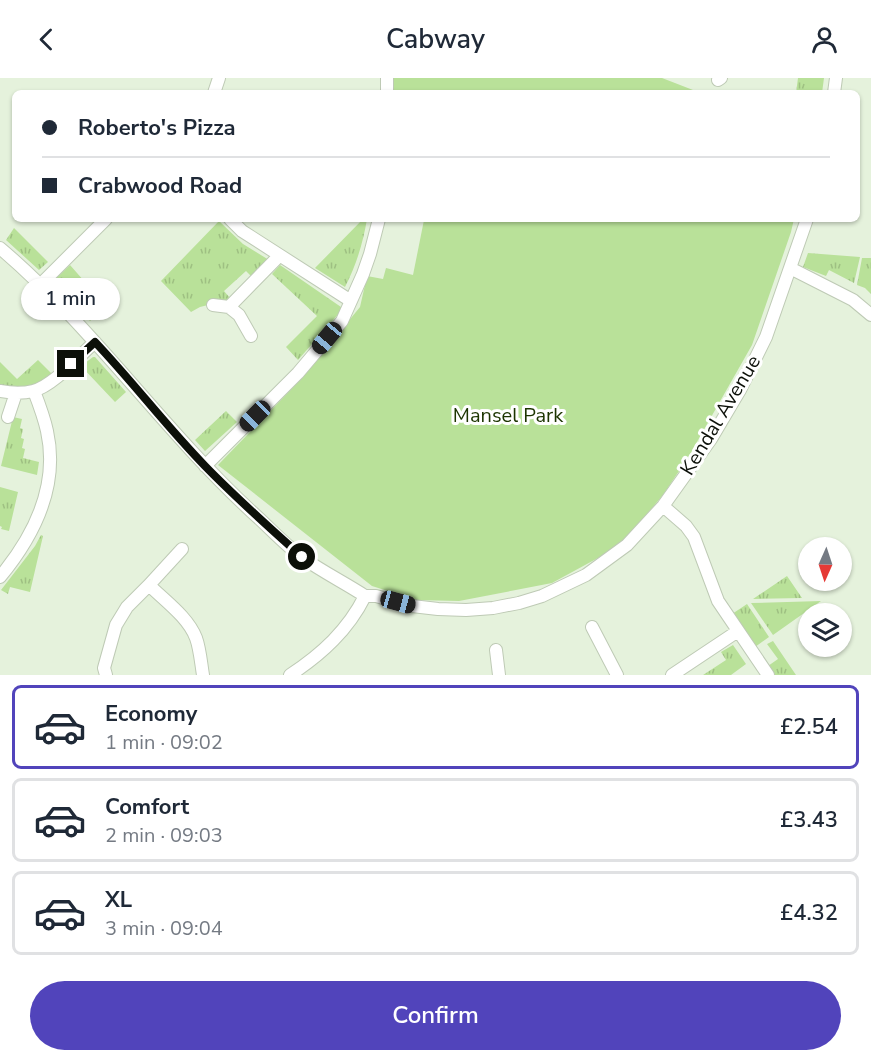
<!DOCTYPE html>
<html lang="en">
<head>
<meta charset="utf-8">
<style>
  :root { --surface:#fff; --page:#f6f6f7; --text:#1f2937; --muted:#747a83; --line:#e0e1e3; --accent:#5144bb }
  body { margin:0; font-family:"Nunito Sans",sans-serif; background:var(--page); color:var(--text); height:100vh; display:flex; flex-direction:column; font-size:22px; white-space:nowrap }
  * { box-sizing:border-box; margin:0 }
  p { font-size:20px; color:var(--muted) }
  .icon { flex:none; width:33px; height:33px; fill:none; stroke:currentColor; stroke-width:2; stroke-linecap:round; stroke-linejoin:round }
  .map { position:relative; height:597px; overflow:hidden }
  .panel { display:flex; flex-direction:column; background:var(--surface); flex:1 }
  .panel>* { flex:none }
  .top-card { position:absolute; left:12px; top:12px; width:848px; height:132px; border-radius:9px; box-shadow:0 2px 4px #0004; display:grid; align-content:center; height:132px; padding:0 30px; background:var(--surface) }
  .needle { width:39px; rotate:183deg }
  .fabs { position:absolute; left:798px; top:459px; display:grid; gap:12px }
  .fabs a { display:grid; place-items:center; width:54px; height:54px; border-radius:50%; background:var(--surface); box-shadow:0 2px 4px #0004; font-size:30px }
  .end { position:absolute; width:27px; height:27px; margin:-14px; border:8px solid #0c1009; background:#fff; box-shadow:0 0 0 3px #fff }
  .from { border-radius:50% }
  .bubble { position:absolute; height:42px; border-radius:21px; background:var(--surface); box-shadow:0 2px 4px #0004; font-size:20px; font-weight:600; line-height:42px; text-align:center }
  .car { position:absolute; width:18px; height:36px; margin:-18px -9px; border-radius:8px; box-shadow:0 0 4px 2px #0007; background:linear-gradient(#222 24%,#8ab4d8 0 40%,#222 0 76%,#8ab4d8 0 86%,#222 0) }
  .top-card b { display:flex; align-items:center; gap:21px; height:57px; font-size:22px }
  .top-card b+b { border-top:2px solid var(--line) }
  .top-card i { width:15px; height:15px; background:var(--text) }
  ul { padding:10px 0 0; list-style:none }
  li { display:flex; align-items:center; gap:18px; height:84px; margin:0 12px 9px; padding:0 18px; border:3px solid var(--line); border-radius:9px }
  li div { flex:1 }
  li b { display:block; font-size:22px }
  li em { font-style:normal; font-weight:600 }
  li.current { border-color:var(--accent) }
  li>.icon { width:54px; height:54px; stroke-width:1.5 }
  .button { display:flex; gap:12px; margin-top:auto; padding:12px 30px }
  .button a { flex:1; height:69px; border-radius:36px; background:var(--accent); color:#fff; font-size:24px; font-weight:600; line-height:69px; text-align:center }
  header { display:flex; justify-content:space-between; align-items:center; height:78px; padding:0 30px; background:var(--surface); font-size:27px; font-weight:600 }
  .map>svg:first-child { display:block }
  .grass { fill:url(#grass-tufts) }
  .park { fill:#b9e199 }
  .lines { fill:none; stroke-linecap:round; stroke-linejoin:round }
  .street-casing { stroke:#becab5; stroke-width:14 }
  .street { stroke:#fff; stroke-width:12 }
  .route { stroke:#0c1009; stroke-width:8 }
  .labels { text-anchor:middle; stroke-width:6; stroke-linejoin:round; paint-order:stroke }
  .park-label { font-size:20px; fill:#1c3500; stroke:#fff }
  .street-label { font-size:20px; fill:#0c1009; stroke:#fff }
</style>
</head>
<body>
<header><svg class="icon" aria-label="back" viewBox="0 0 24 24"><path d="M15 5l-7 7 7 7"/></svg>Cabway<svg class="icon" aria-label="person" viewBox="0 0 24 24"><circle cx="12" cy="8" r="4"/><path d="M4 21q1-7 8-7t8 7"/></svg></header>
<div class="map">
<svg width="871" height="597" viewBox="0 0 871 597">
  <defs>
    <pattern id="grass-tufts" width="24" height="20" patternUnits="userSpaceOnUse" patternTransform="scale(1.5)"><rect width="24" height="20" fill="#b9e199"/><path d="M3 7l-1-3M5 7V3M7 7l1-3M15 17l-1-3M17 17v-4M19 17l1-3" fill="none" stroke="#9ec082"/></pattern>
  </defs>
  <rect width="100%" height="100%" fill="#e5f2dc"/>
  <path class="grass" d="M 798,0 L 824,0 L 822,15 L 796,15 Z
    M 363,141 L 367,141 C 363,165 356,188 345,209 L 315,190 Z
    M 219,143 L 243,166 L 269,182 L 252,199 L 246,193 L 224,213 L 230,220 L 228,222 L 200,229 L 191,234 L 161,203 Z
    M 14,150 L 48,184 L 39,192 L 6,162 Z
    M 808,175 L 860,179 L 854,205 L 829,192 L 826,198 L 803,189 Z
    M 862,180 L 871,180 L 871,216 L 865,210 L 857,207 Z
    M 70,187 L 106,228 L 90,243 L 52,204 Z
    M 280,187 L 341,229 L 342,232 L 298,282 L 286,269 L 317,238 L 272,196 Z
    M 93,279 L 95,279 L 126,314 L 115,324 L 81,288 Z
    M 38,282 L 54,298 L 28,310 L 0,309 L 0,284 L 17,301 Z
    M 226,333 L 237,344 L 205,373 L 195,362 Z
    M 13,339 L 22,341 L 20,350 L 23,351 L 21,360 L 24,361 L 22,370 L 25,371 L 23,380 L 39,384 L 37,397 L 1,388 Z
    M 0,409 L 18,414 L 9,453 L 1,451 L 2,449 L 0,448 Z
    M 41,457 L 43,458 L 30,514 L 10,509 L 8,516 L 1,512 L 35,468 Z
    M 787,498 L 802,520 L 753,521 Z
    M 821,523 L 773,557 L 751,525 Z
    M 747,526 L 769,559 L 755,569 L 732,536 Z
    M 773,563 L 796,597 L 775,597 L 768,588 L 778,581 L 767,566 Z
    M 733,567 L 746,586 L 731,597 L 703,597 L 726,582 L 721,574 Z"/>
  <path class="park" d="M 394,0 L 662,0 L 693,12 L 713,15 L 393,15 Z
    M 419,141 L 794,141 L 791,154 L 752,267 L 689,378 L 663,417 L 620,468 L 552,505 L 459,523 L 416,522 L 372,508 L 218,387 L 302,300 L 360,229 L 367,198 L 383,201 L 386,190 L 413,197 L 424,142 Z"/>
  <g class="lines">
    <defs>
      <path id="street" d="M 718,2 L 721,0
        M 214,15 L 219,0
        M 387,15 L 387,0
        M 834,15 L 836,0
        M 230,141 L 242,153 L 351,223
        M 0,170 C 93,249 162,351 252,434 C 269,449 285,467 303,480 C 323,494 345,505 365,518 L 376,518 L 412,528 L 438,531 L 466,532 L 493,530 L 519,525 L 542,518 L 586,497 L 627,467 L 663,428 L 711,361 L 740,312 L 766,259 L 807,141
        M 790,190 L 853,222 L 871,237
        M 40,207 L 106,141
        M 213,227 L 229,229 L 239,237 L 251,258
        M 229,229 L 279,178
        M 0,313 C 11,315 21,316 33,313 C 53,308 79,278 95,264
        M 8,339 L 16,315
        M 205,388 L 298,295 L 342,243 L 363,196 L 370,176 L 379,141
        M 663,428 L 686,448 L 694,459 L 718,523 L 768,597
        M 0,499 C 34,458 59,407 47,353 C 44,339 39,326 34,313
        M 149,507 C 165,523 188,539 196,560 C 200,571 201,585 203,597
        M 592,549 L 617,597
        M 496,572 L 499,597
        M 106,597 L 104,590 L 116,547 L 127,529 L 149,507 L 182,471
        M 290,597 C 322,576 348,552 365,518
        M 672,597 L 738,553"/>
    </defs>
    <use href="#street" class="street-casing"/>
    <use href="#street" class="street"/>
  </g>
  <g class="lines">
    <path class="route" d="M 71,286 L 95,264 C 133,304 166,348 205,388 C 236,420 269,449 302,479"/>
  </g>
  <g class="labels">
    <g class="park-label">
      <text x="508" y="344">Mansel Park</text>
    </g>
    <g class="street-label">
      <text transform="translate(720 337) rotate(-59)" y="7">Kendal Avenue</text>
    </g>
  </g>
</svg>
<div class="fabs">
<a><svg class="needle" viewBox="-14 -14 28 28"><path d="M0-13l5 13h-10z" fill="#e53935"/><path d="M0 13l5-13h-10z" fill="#747a83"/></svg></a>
<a><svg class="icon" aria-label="layers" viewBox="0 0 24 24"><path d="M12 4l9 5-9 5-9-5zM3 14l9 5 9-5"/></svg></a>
</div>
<i class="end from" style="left:302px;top:479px"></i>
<i class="end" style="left:71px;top:286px"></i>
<div class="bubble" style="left:21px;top:200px;width:99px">1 min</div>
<i class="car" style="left:327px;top:260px;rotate:220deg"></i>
<i class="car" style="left:255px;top:338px;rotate:225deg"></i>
<i class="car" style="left:398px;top:524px;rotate:105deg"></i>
<div class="top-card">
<b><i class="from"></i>Roberto's Pizza</b>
<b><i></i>Crabwood Road</b>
</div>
</div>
<section class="panel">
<ul>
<li class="current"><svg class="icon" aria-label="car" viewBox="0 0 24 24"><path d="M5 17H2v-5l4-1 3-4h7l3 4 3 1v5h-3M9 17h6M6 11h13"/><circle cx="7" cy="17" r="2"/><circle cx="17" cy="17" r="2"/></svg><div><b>Economy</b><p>1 min · 09:02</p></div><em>£2.54</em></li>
<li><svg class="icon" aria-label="car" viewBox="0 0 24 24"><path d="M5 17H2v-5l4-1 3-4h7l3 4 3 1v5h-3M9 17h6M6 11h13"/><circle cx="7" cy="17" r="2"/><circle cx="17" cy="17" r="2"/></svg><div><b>Comfort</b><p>2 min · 09:03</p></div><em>£3.43</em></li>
<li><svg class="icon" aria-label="car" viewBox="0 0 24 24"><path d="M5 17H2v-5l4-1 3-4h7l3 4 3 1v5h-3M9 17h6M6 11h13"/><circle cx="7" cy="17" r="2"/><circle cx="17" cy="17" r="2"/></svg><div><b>XL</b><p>3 min · 09:04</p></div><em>£4.32</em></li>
</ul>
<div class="button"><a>Confirm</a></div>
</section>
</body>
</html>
